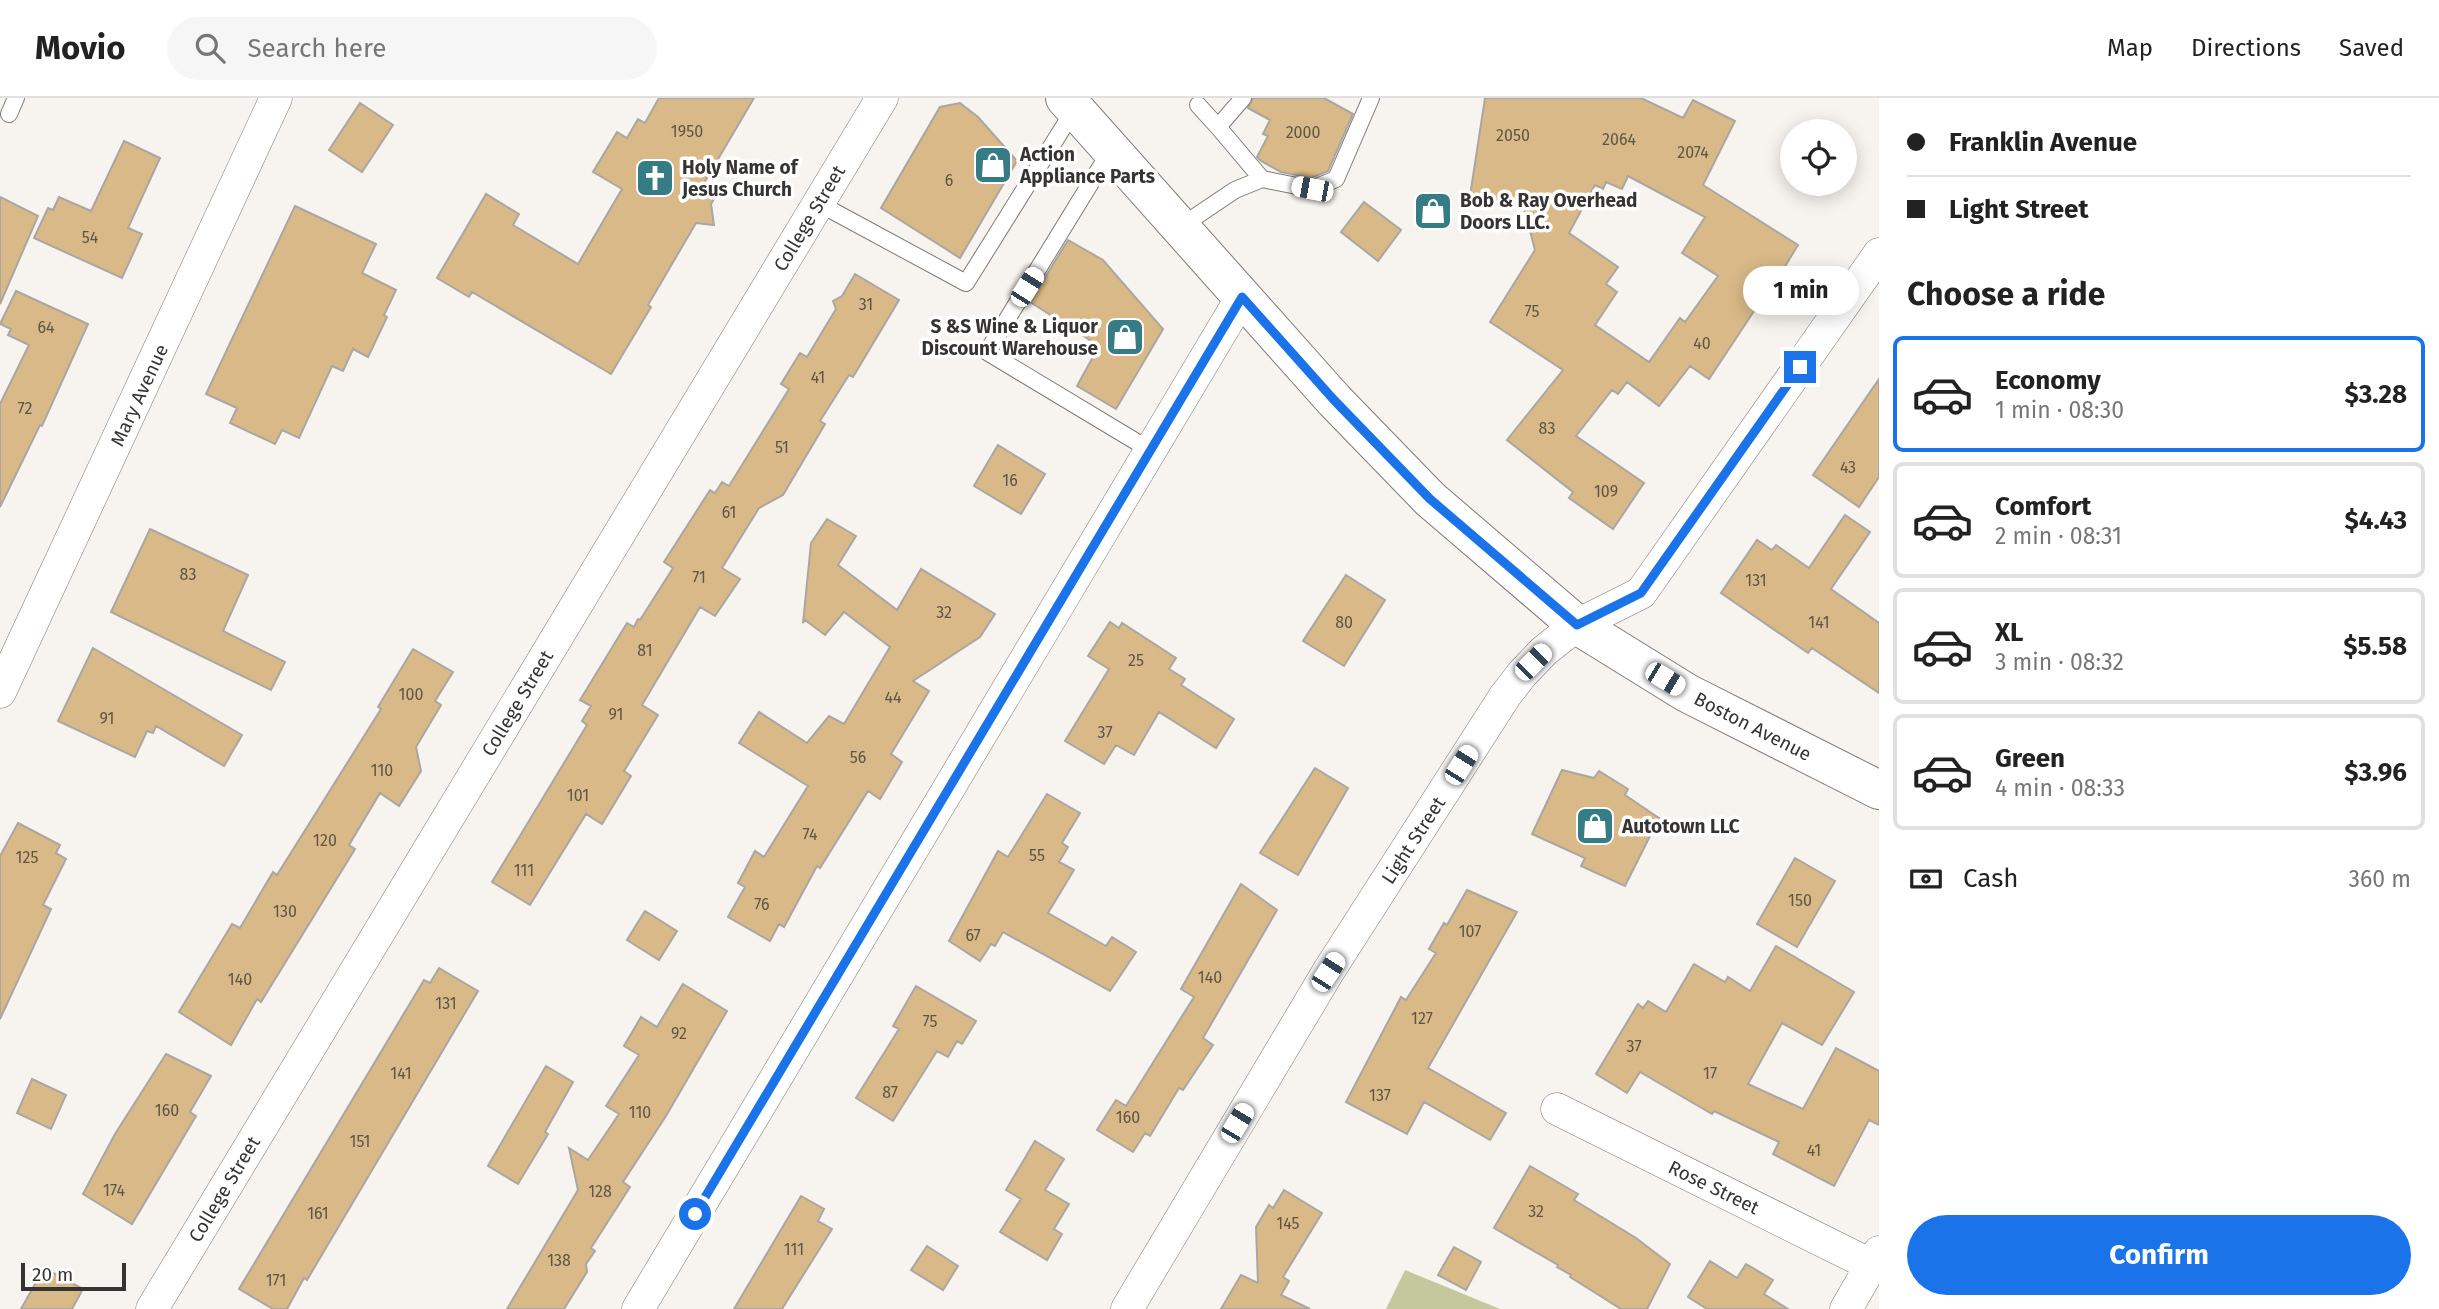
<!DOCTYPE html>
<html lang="en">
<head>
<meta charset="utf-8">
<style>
  :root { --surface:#fff; --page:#f6f6f6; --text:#222; --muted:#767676; --line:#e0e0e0; --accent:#1a73e8 }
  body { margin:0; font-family:"Fira Sans",sans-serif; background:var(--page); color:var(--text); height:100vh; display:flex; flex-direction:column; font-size:26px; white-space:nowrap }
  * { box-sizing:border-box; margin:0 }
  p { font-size:23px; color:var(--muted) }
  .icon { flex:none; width:38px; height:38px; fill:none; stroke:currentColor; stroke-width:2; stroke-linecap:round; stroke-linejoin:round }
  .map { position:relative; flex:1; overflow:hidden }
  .drawer { display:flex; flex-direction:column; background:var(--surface); width:560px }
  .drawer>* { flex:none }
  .banner { display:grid; align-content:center; height:154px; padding:0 28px; background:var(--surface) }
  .tools { position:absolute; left:1780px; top:21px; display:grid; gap:14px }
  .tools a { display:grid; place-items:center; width:77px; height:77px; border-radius:50%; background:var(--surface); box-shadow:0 4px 18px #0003; font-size:35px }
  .scale { position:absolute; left:21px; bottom:18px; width:105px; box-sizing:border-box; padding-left:7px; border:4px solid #363432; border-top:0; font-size:19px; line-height:24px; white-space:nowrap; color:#363432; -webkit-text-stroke:5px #fff; paint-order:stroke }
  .end { position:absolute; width:32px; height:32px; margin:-16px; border:9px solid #1a73e8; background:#fff; box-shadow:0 0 0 4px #fff }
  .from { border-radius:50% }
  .bubble { position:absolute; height:49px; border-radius:24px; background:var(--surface); box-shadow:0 4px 18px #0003; font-size:23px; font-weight:700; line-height:49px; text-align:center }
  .car { position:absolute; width:21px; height:42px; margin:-21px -10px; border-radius:9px; box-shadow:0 0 5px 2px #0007; background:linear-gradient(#fff 24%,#345 0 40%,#fff 0 76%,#345 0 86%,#fff 0) }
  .banner b { display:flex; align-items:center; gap:24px; height:66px; font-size:26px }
  .banner b+b { border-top:2px solid var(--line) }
  .banner i { width:18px; height:18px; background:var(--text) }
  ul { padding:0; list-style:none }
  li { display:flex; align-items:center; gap:21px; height:116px; margin:0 14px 10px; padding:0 14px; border:4px solid var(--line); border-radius:10px }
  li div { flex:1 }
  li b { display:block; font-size:26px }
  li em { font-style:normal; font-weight:700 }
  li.current { border-color:var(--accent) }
  li>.icon { width:63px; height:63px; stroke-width:1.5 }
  h2 { padding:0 28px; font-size:32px; line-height:84px }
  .pay { display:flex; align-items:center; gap:18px; height:77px; padding:0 28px; font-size:26px }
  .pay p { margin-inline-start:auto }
  .action { display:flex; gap:14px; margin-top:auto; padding:14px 28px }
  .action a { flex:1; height:80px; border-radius:42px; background:var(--accent); color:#fff; font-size:28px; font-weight:700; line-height:80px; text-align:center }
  header { display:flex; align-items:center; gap:42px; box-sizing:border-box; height:98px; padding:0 35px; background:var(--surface); border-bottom:2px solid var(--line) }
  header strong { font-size:33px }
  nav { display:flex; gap:38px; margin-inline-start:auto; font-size:24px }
  .search { width:490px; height:63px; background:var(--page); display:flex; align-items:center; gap:18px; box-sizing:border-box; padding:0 24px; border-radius:38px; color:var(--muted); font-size:26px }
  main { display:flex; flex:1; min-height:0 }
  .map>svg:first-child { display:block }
  .green { fill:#c3c99d }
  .building { fill:#d9b987; stroke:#aaa6a2; stroke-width:2; fill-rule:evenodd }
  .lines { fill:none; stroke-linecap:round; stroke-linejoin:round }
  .service-casing { stroke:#7e7b76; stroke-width:18 }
  .minor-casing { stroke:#7e7b76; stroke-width:33 }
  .primary-casing { stroke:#7e7b76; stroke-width:40 }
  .service { stroke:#fff; stroke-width:16 }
  .minor { stroke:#fff; stroke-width:32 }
  .primary { stroke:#fff; stroke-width:38 }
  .route { stroke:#1a73e8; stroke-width:9 }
  .labels { text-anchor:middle; stroke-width:7; stroke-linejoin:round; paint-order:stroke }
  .number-label { font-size:16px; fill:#5f5547 }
  .poi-label { font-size:19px; font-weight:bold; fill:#363432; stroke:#fff; text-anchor:start }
  .street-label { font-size:19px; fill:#363432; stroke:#fff }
</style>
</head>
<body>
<header>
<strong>Movio</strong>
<div class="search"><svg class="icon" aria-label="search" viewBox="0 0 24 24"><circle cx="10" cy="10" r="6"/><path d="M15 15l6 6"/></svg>Search here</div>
<nav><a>Map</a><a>Directions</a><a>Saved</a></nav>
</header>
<main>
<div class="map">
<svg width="1879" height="1211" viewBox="0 0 1879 1211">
  <rect width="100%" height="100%" fill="#f7f3ee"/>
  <path class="green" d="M 1405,1172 L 1500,1211 L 1386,1211 Z"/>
  <path class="building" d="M 659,0 L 754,0 L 704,85 L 718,94 L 711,106 L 714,127 L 696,125 L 648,207 L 651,209 L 611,276 L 472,194 L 469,199 L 437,180 L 486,96 L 519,116 L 513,127 L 578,166 L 622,91 L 593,74 L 617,34 L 627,40 L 638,21 L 645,25 Z
    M 1253,0 L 1324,0 L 1353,16 L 1328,73 L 1311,80 L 1281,74 L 1261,63 L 1257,59 L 1268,38 L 1263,36 L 1270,22 L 1248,10 Z
    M 1485,0 L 1641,0 L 1683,20 L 1693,2 L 1735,23 L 1703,87 L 1798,147 L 1762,206 L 1760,204 L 1709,281 L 1690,268 L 1659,308 L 1627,284 L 1618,296 L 1612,292 L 1576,338 L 1644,385 L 1613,431 L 1569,400 L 1573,394 L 1507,342 L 1563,272 L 1490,224 L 1535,152 L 1523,106 L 1470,98 ZM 1628,78 L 1705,119 L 1682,155 L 1718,178 L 1685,224 L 1680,220 L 1649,264 L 1595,227 L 1617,194 L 1606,186 L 1618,169 L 1569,135 L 1595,87 L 1603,91 L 1606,84 L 1622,91 Z
    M 360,5 L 393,27 L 362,74 L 329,52 Z
    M 960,5 L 978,19 L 1017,63 L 960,160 L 881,110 L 940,9 Z
    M 124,43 L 160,60 L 128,130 L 142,136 L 122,180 L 34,140 L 48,110 L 53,112 L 59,99 L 91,113 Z
    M 0,99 L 38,118 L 0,206 Z
    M 1364,104 L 1401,132 L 1378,163 L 1341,134 Z
    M 295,108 L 376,146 L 362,175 L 396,192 L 384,217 L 387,219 L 368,259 L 353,251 L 343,273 L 332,268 L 299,340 L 282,332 L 275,346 L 230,325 L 237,310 L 206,296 Z
    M 1068,142 L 1103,162 L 1163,231 L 1116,311 L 1077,288 L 1099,248 L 1030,204 Z
    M 855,176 L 899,202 L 853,279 L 849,277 L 820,323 L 825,326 L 783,397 L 759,410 L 722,470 L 740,481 L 715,518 L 700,509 L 642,607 L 658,617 L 624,673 L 631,678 L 602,726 L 586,716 L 530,807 L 492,784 L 587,627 L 582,623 L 591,608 L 580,602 L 627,525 L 634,529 L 638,521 L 640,522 L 673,470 L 664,464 L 710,392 L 715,395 L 722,384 L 729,388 L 789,291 L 781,286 L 800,255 L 807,259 L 836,211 L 833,203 L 842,198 Z
    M 16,193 L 88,226 L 42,328 L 40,327 L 0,409 L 0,306 L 29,247 L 8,237 L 11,231 L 0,226 Z
    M 1879,281 L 1879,379 L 1859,409 L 1813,377 Z
    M 998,347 L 1045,376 L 1021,416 L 974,388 Z
    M 1845,417 L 1870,434 L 1831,491 L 1879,525 L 1879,595 L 1812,550 L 1808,555 L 1721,495 L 1757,442 L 1772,452 L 1776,447 L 1809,470 Z
    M 827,421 L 856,438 L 838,467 L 897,512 L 921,471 L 995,516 L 980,539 L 913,583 L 929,593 L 891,656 L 902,664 L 880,701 L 868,693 L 820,770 L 817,768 L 784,829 L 779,826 L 770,843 L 728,819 L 745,789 L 738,785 L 755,753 L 764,759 L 808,688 L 739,645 L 759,614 L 807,645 L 829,618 L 844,626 L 890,549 L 844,514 L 825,537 L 805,522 L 803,525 L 811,445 Z
    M 150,431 L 248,477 L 223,533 L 285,564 L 271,592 L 111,514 Z
    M 1346,477 L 1385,502 L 1344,568 L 1303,543 Z
    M 1110,524 L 1119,530 L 1122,525 L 1176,560 L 1169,571 L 1185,581 L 1181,587 L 1234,621 L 1216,650 L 1159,614 L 1134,657 L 1116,647 L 1104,666 L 1065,643 L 1109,571 L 1088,558 Z
    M 93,550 L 242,637 L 224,668 L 156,628 L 153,635 L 147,633 L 135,659 L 58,623 Z
    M 413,551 L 453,574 L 435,603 L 441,607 L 416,649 L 421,673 L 399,708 L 380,695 L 349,747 L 355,751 L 261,904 L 257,901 L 231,947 L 179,914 L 232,826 L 240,830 L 273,774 L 277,777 L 381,611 L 378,609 Z
    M 1315,670 L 1348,690 L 1298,777 L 1260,755 Z
    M 1562,672 L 1594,680 L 1599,673 L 1628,691 L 1625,697 L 1659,720 L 1625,788 L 1581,768 L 1585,760 L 1532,736 Z
    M 1047,696 L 1080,715 L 1062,745 L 1068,749 L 1059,764 L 1074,772 L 1048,815 L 1106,848 L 1112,839 L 1136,854 L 1110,893 L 1003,834 L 995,848 L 991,846 L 980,863 L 949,843 L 998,753 L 1008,759 Z
    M 18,725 L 60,747 L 56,755 L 66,761 L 43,807 L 51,811 L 0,921 L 0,758 Z
    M 1795,760 L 1835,783 L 1797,849 L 1757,826 Z
    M 1241,786 L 1277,812 L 1203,940 L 1213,947 L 1183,992 L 1179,990 L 1150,1038 L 1145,1035 L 1133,1054 L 1097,1032 L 1116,1002 L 1126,1008 L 1194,899 L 1181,891 Z
    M 1467,792 L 1517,814 L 1428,970 L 1506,1015 L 1490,1042 L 1424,1004 L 1407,1036 L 1346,1004 L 1401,899 L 1406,902 L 1436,855 L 1429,851 L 1444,825 L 1447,827 Z
    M 645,813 L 677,833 L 659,862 L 627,842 Z
    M 1776,848 L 1854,894 L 1822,947 L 1782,925 L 1748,986 L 1803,1011 L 1836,950 L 1879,973 L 1879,1027 L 1869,1022 L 1834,1088 L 1773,1056 L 1779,1044 L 1714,1013 L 1712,1016 L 1640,974 L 1627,995 L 1596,976 L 1638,906 L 1643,910 L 1648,903 L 1666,914 L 1694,866 L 1725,884 L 1728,879 L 1750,893 Z
    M 439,870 L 478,893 L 307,1182 L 304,1180 L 287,1211 L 273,1211 L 239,1191 L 424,882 L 430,885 Z
    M 683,886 L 727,913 L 666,1018 L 623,1084 L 630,1089 L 591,1150 L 595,1153 L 586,1166 L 587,1174 L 564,1211 L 507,1211 L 578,1092 L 569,1050 L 588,1062 L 619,1016 L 606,1008 L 639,957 L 624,948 L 641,919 L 657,929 Z
    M 916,888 L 976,923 L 962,946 L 957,943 L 948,959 L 937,953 L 893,1023 L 856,1000 L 899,931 L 893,928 Z
    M 166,956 L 211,978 L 190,1014 L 196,1018 L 132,1126 L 83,1096 L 115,1036 Z
    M 546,968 L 573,984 L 545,1034 L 548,1036 L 518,1086 L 488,1068 Z
    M 32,981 L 66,997 L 51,1031 L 17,1015 Z
    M 1035,1043 L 1064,1061 L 1045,1092 L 1069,1106 L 1054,1131 L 1062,1136 L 1047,1162 L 1000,1134 L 1021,1101 L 1006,1092 Z
    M 1530,1068 L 1578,1096 L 1574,1102 L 1636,1140 L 1670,1166 L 1647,1211 L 1621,1211 L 1570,1179 L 1571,1177 L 1557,1169 L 1558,1167 L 1494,1130 Z
    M 1284,1092 L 1322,1115 L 1283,1179 L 1289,1183 L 1281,1197 L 1310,1211 L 1221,1211 L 1241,1177 L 1258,1185 L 1256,1129 L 1269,1107 L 1273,1110 Z
    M 801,1098 L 824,1111 L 818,1123 L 832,1131 L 782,1211 L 734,1211 Z
    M 927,1148 L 958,1168 L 943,1192 L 911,1172 Z
    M 1454,1149 L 1481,1164 L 1466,1192 L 1438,1177 Z
    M 1710,1163 L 1737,1180 L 1746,1166 L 1773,1182 L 1764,1196 L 1788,1211 L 1707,1211 L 1688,1199 Z
    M 44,1170 L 83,1191 L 72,1211 L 21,1211 Z"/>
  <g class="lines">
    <defs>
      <path id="service" d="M 1198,7 L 1218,29 L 1243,0
        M 9,16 L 16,0
        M 1218,29 L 1262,81
        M 1111,52 L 987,254 L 1150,352
        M 818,105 L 966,185 L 1074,12
        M 1180,129 L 1235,92 L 1262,81 L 1312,91 L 1336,81 L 1371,0"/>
      <path id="minor" d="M 0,594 L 276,0
        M 1557,1011 L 1871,1167
        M 152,1211 L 882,0
        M 638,1211 L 1242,199
        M 1127,1211 L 1328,874 L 1505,598 L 1522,576 L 1544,553 L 1577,527 L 1641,495 L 1879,156
        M 1846,1211 L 1879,1154"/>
      <path id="primary" d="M 1065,0 L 1334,302 L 1430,401 L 1577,527 L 1687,595 L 1879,692"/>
    </defs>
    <use href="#service" class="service-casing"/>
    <use href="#minor" class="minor-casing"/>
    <use href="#primary" class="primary-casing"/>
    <use href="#service" class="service"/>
    <use href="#minor" class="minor"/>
    <use href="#primary" class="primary"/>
  </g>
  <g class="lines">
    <path class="route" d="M 695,1116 L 1242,199 L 1334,302 L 1430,401 L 1577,527 L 1641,495 L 1800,269"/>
  </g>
  <defs>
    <symbol id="shop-square" viewBox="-11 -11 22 22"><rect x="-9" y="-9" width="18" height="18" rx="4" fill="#357c85" stroke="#fff"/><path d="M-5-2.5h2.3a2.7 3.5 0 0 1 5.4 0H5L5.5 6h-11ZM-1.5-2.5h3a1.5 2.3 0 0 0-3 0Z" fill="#fff"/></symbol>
    <symbol id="church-square" viewBox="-11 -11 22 22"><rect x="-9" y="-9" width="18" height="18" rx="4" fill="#357c85" stroke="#fff"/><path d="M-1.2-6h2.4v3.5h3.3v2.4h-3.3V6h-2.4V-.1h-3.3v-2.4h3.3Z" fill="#fff"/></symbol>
  </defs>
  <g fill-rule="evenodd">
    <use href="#shop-square" x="971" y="45" width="44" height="44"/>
    <use href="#church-square" x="633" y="58" width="44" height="44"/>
    <use href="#shop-square" x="1411" y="91" width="44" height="44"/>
    <use href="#shop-square" x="1103" y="217" width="44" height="44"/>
    <use href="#shop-square" x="1573" y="706" width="44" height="44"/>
  </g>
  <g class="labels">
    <g class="number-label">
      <text x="687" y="39">1950</text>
      <text x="1303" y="40">2000</text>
      <text x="1513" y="43">2050</text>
      <text x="1619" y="47">2064</text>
      <text x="1693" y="60">2074</text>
      <text x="949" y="88">6</text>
      <text x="90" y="145">54</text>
      <text x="866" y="212">31</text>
      <text x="1532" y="219">75</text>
      <text x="46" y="235">64</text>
      <text x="1702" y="251">40</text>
      <text x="818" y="285">41</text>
      <text x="25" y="316">72</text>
      <text x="1547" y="336">83</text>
      <text x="782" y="355">51</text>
      <text x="1848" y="375">43</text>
      <text x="1010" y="388">16</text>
      <text x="1606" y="399">109</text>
      <text x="729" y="420">61</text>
      <text x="188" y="482">83</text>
      <text x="699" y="485">71</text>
      <text x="1756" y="488">131</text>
      <text x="944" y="520">32</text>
      <text x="1344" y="530">80</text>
      <text x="1819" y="530">141</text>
      <text x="645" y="558">81</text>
      <text x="1136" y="568">25</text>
      <text x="411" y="602">100</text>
      <text x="893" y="605">44</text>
      <text x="616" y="622">91</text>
      <text x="107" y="626">91</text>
      <text x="1105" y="640">37</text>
      <text x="858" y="665">56</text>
      <text x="382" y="678">110</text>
      <text x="578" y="703">101</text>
      <text x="810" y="742">74</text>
      <text x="325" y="748">120</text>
      <text x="1037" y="763">55</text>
      <text x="27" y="765">125</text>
      <text x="524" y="778">111</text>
      <text x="1800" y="808">150</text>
      <text x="762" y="812">76</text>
      <text x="285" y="819">130</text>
      <text x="1470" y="839">107</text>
      <text x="973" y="843">67</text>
      <text x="1210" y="885">140</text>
      <text x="240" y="887">140</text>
      <text x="446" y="911">131</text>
      <text x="1422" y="926">127</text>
      <text x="930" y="929">75</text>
      <text x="679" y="941">92</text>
      <text x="1634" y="954">37</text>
      <text x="401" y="981">141</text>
      <text x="1710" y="981">17</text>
      <text x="890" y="1000">87</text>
      <text x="1380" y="1003">137</text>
      <text x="167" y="1018">160</text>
      <text x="640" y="1020">110</text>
      <text x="1128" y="1025">160</text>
      <text x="360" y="1049">151</text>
      <text x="1814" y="1058">41</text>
      <text x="114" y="1098">174</text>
      <text x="600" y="1099">128</text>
      <text x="1536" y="1119">32</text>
      <text x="318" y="1121">161</text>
      <text x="1288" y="1131">145</text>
      <text x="794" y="1157">111</text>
      <text x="559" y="1168">138</text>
      <text x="276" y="1188">171</text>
    </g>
    <g class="poi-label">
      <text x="1020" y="63">Action<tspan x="1020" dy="22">Appliance Parts</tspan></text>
      <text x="682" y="76">Holy Name of<tspan x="682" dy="22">Jesus Church</tspan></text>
      <text x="1460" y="109">Bob &amp; Ray Overhead<tspan x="1460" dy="22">Doors LLC.</tspan></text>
      <text x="1098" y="235" text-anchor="end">S &amp;S Wine &amp; Liquor<tspan x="1098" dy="22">Discount Warehouse</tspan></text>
      <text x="1622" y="735">Autotown LLC</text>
    </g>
    <g class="street-label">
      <text transform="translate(809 120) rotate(-59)" y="7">College Street</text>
      <text transform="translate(139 297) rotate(-65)" y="7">Mary Avenue</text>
      <text transform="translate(517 605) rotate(-59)" y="7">College Street</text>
      <text transform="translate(1753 628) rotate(27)" y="7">Boston Avenue</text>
      <text transform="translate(1413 742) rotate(-57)" y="7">Light Street</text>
      <text transform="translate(1714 1089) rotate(26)" y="7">Rose Street</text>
      <text transform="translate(224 1091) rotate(-59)" y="7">College Street</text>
    </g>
  </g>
</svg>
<div class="tools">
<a><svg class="icon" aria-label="locate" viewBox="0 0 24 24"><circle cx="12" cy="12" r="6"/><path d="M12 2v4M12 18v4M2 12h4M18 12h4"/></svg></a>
</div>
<div class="scale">20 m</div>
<i class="end from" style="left:695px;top:1116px"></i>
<i class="end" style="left:1800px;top:269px"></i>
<div class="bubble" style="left:1743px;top:168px;width:116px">1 min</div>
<i class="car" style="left:1312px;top:91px;rotate:281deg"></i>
<i class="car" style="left:1027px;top:189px;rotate:32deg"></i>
<i class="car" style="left:1533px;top:564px;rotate:45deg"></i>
<i class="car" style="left:1665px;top:581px;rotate:121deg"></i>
<i class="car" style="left:1461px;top:667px;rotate:32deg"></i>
<i class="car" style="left:1328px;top:874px;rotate:33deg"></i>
<i class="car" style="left:1237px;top:1025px;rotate:31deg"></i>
</div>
<section class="drawer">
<div class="banner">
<b><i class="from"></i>Franklin Avenue</b>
<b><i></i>Light Street</b>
</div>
<h2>Choose a ride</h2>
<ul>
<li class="current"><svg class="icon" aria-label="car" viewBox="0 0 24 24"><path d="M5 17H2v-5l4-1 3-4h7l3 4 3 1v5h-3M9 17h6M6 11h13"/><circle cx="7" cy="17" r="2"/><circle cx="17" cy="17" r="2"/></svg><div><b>Economy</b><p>1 min · 08:30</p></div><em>$3.28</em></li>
<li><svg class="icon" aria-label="car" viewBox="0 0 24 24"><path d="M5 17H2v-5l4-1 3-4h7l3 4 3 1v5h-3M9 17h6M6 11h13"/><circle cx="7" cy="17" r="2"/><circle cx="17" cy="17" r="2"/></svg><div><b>Comfort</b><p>2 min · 08:31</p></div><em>$4.43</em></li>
<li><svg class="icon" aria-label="car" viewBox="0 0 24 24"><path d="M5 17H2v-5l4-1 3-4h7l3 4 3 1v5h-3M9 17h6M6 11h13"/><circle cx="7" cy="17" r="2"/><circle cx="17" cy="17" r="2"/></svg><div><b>XL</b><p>3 min · 08:32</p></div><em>$5.58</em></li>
<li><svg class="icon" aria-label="car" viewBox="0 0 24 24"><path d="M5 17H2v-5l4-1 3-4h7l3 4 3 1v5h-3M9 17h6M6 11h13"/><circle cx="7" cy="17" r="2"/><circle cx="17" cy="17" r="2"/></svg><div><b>Green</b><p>4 min · 08:33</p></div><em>$3.96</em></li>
</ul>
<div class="pay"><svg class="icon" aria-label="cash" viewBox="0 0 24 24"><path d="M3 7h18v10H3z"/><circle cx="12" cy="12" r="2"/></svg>Cash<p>360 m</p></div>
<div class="action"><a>Confirm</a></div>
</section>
</main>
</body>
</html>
